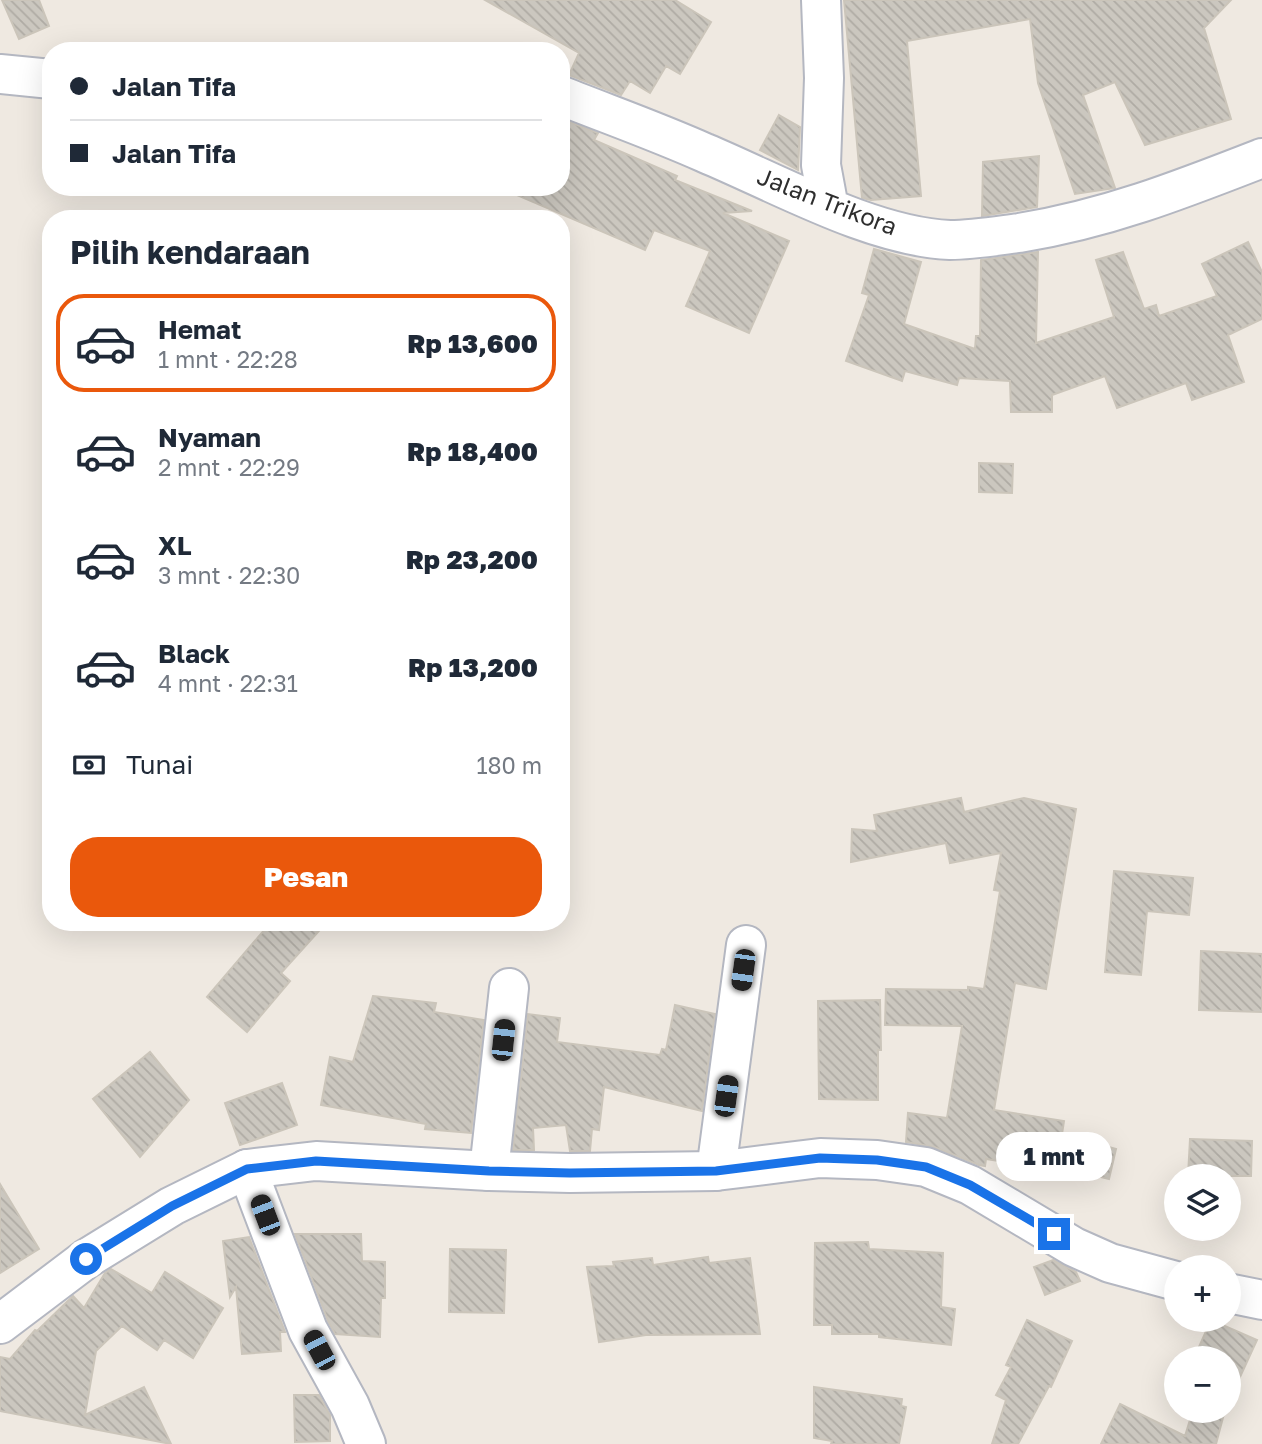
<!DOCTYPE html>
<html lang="id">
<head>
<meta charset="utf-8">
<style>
  :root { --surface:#fff; --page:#f2f2f3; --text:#1f2937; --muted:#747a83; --line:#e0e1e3; --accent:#ea580c }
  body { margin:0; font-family:"Golos Text",sans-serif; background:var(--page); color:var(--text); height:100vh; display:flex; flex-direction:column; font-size:26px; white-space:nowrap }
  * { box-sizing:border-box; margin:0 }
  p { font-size:23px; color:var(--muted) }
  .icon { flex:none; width:38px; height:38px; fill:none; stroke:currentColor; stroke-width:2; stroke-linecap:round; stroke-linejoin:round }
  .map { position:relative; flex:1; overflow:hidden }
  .side { position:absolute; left:42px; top:210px; width:528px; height:721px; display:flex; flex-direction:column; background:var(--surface); border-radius:28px; box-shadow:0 7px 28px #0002 }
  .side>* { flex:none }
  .top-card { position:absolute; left:42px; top:42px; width:528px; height:154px; border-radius:28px; box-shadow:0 7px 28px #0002; display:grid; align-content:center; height:154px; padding:0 28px; background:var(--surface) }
  .buttons { position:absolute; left:1164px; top:1164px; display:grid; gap:14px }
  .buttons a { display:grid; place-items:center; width:77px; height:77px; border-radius:50%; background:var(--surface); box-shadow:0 7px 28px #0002; font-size:35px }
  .end { position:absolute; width:32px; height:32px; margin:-16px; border:9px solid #1a73e8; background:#fff; box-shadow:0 0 0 4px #fff }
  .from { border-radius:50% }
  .bubble { position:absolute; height:49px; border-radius:24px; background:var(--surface); box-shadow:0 7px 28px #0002; font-size:23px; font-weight:800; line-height:49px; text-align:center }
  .car { position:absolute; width:21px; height:42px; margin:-21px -10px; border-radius:9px; box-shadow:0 0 5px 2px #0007; background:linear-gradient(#222 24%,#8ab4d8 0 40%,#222 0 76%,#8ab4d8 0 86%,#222 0) }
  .top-card b { display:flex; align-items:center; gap:24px; height:66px; font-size:26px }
  .top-card b+b { border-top:2px solid var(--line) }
  .top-card i { width:18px; height:18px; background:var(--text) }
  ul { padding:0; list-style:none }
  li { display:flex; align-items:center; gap:21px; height:98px; margin:0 14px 10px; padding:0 14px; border:4px solid transparent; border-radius:28px }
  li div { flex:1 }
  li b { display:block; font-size:26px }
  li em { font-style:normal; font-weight:800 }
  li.active { border-color:var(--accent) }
  li>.icon { width:63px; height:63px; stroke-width:1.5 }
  h2 { padding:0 28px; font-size:32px; line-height:84px }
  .pay { display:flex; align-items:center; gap:18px; height:77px; padding:0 28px; font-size:26px }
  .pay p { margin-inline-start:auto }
  .cta { display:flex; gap:14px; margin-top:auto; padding:14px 28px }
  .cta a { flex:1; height:80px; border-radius:28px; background:var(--accent); color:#fff; font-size:28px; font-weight:800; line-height:80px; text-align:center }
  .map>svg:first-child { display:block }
  .building { fill:url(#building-back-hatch); stroke:#cbc5ba; stroke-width:2 }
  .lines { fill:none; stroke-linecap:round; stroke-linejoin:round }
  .minor-casing { stroke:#b4b7c1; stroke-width:42 }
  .tertiary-casing { stroke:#b4b7c1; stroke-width:42 }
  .minor { stroke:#fff; stroke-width:38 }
  .tertiary { stroke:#fff; stroke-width:38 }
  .route { stroke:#1a73e8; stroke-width:9 }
  .labels { text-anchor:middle; stroke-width:5; stroke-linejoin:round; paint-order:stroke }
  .street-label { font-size:24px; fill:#2e2e2e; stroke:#fff }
</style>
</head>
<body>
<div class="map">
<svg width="1262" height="1444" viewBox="0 0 1262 1444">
  <defs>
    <pattern id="building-back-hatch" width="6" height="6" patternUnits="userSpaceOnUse" patternTransform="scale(1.75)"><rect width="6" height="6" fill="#cbc7bf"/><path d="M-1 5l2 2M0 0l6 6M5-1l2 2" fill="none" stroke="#afaba4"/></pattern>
  </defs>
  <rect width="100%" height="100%" fill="#efe9e1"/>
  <path class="building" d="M 2,0 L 39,0 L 49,26 L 19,39 Z
    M 485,0 L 675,0 L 711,22 L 680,74 L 666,66 L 650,93 L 630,81 L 621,95 L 569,75 L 579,53 Z
    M 844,0 L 1231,0 L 1204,28 L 1231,119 L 1145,145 L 1115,82 L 1083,95 L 1115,188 L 1075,194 L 1038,83 L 1030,19 L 907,41 L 921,196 L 871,200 L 862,198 Z
    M 779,115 L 800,127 L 798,170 L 760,150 Z
    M 562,119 L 598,133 L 594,140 L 677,176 L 675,180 L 752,211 L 723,213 L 789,241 L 749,333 L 686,306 L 710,251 L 654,230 L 645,250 L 498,187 L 562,187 Z
    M 1039,156 L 1037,207 L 982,216 L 983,162 Z
    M 1248,242 L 1262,272 L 1262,319 L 1228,335 L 1244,382 L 1192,400 L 1186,383 L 1117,408 L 1105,376 L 1052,395 L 1052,412 L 1011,412 L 1010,381 L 959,378 L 957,385 L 905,371 L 902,381 L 846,361 L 869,295 L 862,293 L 874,249 L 921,262 L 904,324 L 975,349 L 976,336 L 980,336 L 981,260 L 1038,252 L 1036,343 L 1114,317 L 1096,260 L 1123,252 L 1144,309 L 1156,305 L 1159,316 L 1217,296 L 1202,264 Z
    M 979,463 L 1013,464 L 1012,493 L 979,492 Z
    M 961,798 L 964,812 L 1024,798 L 1076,809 L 1046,989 L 1015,983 L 994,1110 L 1064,1121 L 1062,1134 L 1116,1149 L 1109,1179 L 1057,1166 L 1056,1170 L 986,1159 L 985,1166 L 979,1165 L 934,1147 L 906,1142 L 908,1113 L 947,1118 L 962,1026 L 885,1025 L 886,989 L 968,990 L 968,987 L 984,989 L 1000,891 L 994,890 L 1001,853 L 950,863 L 946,843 L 851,862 L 852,829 L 877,831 L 874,815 Z
    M 1114,871 L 1193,878 L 1189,915 L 1147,911 L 1141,975 L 1105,972 Z
    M 271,922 L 327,922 L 281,973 L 290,981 L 247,1032 L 207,997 Z
    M 1201,951 L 1262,954 L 1262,1012 L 1199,1010 Z
    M 373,996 L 436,1003 L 434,1012 L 484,1020 L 471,1133 L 425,1129 L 426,1124 L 321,1105 L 330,1057 L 353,1062 Z
    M 880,1000 L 881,1050 L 878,1050 L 878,1100 L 819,1099 L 818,1001 Z
    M 675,1005 L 715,1014 L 702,1111 L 604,1087 L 599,1130 L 592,1129 L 590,1151 L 570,1151 L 566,1125 L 533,1128 L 534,1150 L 513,1150 L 528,1014 L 560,1018 L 557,1042 L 660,1055 L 662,1049 L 666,1050 Z
    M 150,1052 L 189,1100 L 140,1157 L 93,1099 Z
    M 282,1083 L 297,1125 L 240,1145 L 225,1103 Z
    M 1190,1139 L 1252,1141 L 1251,1176 L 1188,1176 Z
    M 0,1184 L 39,1249 L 0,1273 Z
    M 295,1234 L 361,1234 L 362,1261 L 385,1262 L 385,1298 L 381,1298 L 380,1337 L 335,1334 L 328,1321 Z
    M 249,1237 L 285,1332 L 280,1332 L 281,1351 L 242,1354 L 236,1287 L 230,1297 L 223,1241 Z
    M 868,1242 L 869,1249 L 943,1253 L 941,1307 L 955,1309 L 951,1345 L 879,1337 L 879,1334 L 832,1334 L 832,1325 L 814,1325 L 815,1243 Z
    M 450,1249 L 506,1250 L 504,1313 L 449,1312 Z
    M 708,1257 L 709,1263 L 750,1258 L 760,1334 L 646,1335 L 599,1342 L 587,1267 L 614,1266 L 613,1262 L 652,1258 L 653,1265 Z
    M 1053,1260 L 1076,1272 L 1080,1281 L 1045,1295 L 1034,1267 Z
    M 111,1269 L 152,1293 L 165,1272 L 223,1308 L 193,1358 L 164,1340 L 157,1350 L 122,1326 L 96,1351 L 85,1415 L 144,1387 L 171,1444 L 0,1411 L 0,1357 L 10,1359 L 35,1330 L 37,1331 L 73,1296 L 84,1308 L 105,1273 Z
    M 1027,1320 L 1072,1341 L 1051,1387 L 1049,1386 L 1018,1444 L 992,1444 L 1006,1400 L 996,1395 L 1011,1367 L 1006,1365 Z
    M 1211,1320 L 1257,1340 L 1228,1403 L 1228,1358 L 1194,1358 Z
    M 814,1387 L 902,1399 L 901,1406 L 906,1407 L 899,1444 L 831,1444 L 832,1441 L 814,1438 Z
    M 294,1395 L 319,1395 L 330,1415 L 330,1441 L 295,1442 Z
    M 1120,1404 L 1185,1436 L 1193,1410 L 1225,1410 L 1216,1444 L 1101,1444 Z"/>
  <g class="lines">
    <defs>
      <path id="minor" d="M 821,0 L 824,78 L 821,165 L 829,208
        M 0,74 L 51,79
        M 562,96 C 610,115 658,132 705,153 C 777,183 872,237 950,240 C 972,240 996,236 1019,233 C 1106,219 1180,190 1262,158
        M 247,1169 L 308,1330 L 350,1406 L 366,1444
        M 489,1171 L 509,988
        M 716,1171 L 746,945"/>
      <path id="tertiary" d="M 1228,1293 L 1262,1300
        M 0,1324 L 86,1259 L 172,1206 L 247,1169 L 316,1161 L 489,1171 L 570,1173 L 716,1171 L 820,1158 L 877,1160 L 926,1167 L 970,1185 L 1074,1247 L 1110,1263 L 1176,1281"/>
    </defs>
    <use href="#minor" class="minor-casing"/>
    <use href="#tertiary" class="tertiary-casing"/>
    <use href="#minor" class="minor"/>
    <use href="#tertiary" class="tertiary"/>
  </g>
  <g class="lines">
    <path class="route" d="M 86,1259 L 172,1206 L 247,1169 L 316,1161 L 489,1171 L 570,1173 L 716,1171 L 820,1158 L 877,1160 L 926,1167 L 970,1185 L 1054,1234"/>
  </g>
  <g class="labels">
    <g class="street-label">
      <text transform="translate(827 202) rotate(21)" y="8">Jalan Trikora</text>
    </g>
  </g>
</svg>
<div class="buttons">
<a><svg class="icon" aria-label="layers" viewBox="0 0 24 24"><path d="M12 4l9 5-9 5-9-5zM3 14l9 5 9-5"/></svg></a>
<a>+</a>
<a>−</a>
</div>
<i class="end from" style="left:86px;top:1259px"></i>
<i class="end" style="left:1054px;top:1234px"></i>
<div class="bubble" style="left:996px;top:1132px;width:116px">1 mnt</div>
<i class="car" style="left:743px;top:970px;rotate:188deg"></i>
<i class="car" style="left:503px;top:1040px;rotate:6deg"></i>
<i class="car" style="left:726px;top:1096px;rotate:8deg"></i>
<i class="car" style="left:265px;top:1215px;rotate:339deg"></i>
<i class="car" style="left:319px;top:1350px;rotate:332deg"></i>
<div class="top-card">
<b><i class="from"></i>Jalan Tifa</b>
<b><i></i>Jalan Tifa</b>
</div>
<section class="side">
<h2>Pilih kendaraan</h2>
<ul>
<li class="active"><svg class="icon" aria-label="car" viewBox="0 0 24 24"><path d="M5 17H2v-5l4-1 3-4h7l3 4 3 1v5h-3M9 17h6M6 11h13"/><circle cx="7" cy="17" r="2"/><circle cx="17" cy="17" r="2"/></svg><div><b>Hemat</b><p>1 mnt · 22:28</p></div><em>Rp 13,600</em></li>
<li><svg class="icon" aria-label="car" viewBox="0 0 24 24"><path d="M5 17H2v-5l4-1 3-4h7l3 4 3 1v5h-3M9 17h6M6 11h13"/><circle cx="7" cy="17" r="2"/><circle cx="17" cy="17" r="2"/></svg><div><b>Nyaman</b><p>2 mnt · 22:29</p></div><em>Rp 18,400</em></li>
<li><svg class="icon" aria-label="car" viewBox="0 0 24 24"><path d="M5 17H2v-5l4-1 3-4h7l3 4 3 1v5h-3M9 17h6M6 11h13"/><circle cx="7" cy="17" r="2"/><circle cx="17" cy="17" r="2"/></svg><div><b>XL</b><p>3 mnt · 22:30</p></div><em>Rp 23,200</em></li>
<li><svg class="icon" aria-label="car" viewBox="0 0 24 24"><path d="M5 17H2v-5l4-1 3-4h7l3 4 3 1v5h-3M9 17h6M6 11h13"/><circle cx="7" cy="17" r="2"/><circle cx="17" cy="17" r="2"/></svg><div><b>Black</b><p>4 mnt · 22:31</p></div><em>Rp 13,200</em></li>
</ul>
<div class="pay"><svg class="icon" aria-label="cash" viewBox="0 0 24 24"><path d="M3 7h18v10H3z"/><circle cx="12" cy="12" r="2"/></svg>Tunai<p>180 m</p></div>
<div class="cta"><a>Pesan</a></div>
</section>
</div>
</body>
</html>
